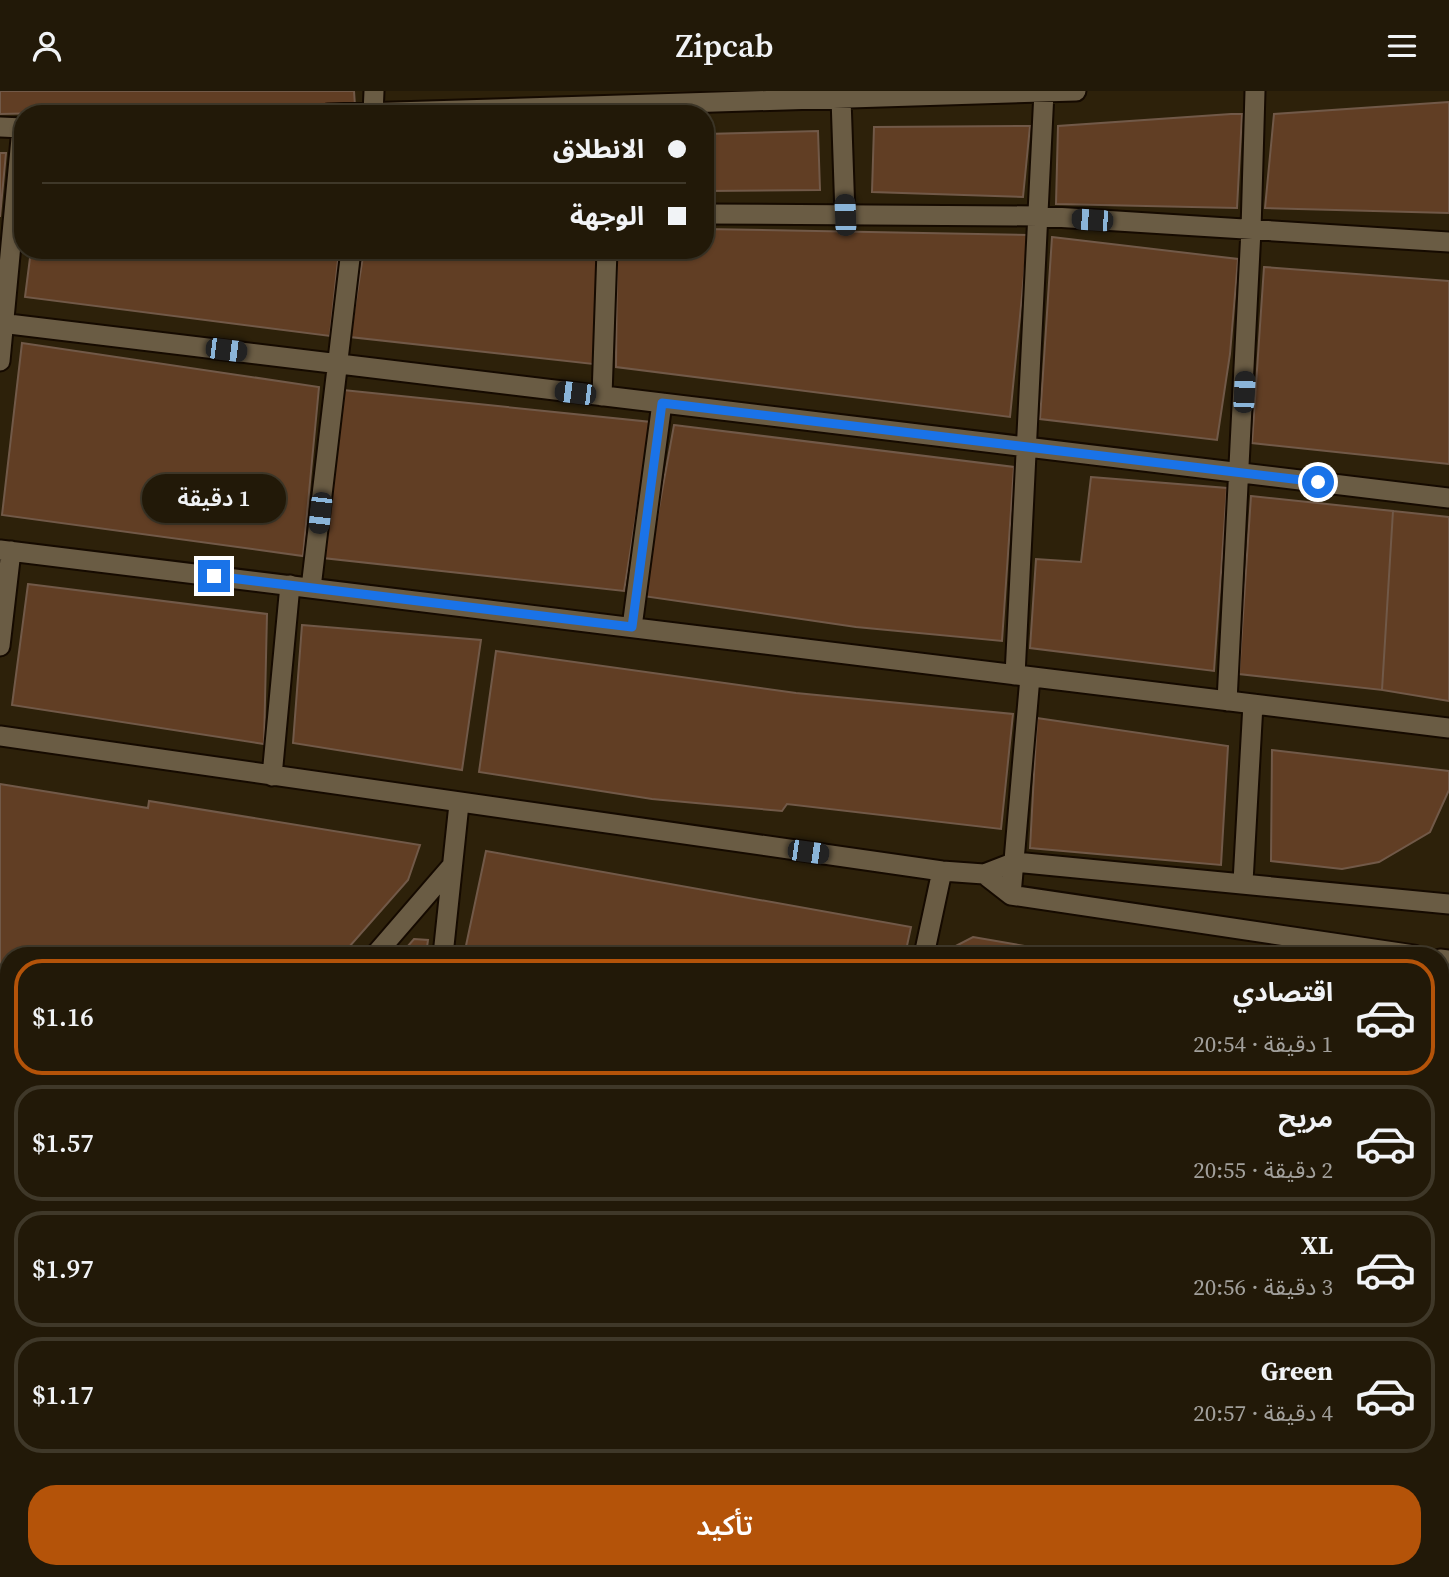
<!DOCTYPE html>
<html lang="ar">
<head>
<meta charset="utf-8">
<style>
  :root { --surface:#221908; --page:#2a2212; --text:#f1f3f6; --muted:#a2a09c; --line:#3f3829; --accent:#b45309 }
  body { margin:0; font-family:"Source Serif 4","Noto Sans Arabic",serif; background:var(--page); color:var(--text); direction:rtl; height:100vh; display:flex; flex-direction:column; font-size:26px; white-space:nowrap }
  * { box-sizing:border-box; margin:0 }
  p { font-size:23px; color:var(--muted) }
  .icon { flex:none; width:38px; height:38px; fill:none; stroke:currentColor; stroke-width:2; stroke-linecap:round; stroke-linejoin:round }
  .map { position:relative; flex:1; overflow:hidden; direction:ltr }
  .sheet { position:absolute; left:0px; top:856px; width:1449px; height:632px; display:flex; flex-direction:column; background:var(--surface); border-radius:28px 28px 0 0; box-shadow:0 2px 5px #0004,0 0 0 2px var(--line); direction:rtl }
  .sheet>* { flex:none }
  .banner { position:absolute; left:14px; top:14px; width:700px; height:154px; border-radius:28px; box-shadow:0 2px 5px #0004,0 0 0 2px var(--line); direction:rtl; display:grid; align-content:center; height:154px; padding:0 28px; background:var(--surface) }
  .end { position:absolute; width:32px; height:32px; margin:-16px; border:9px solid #1a73e8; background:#fff; box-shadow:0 0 0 4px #fff }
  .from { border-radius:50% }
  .bubble { position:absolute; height:49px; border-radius:24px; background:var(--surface); box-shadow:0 2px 5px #0004,0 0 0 2px var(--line); font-size:23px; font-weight:600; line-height:49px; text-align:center; direction:rtl }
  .car { position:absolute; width:21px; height:42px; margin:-21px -10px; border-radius:9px; box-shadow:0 0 5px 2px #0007; background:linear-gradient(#222 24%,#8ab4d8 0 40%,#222 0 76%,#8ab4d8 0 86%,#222 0) }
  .banner b { display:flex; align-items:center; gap:24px; height:66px; font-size:26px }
  .banner b+b { border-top:2px solid var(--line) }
  .banner i { width:18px; height:18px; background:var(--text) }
  ul { padding:12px 0 0; list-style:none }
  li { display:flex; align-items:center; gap:21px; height:116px; margin:0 14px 10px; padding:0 14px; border:4px solid var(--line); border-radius:28px }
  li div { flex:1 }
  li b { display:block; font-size:26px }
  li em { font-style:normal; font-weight:600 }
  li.current { border-color:var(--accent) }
  li>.icon { width:63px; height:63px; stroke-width:1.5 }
  .button { display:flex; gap:14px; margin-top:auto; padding:14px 28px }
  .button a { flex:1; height:80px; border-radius:28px; background:var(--accent); color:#fff; font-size:28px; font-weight:600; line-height:80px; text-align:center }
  header { display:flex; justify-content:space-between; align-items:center; height:91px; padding:0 28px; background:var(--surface); font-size:32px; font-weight:600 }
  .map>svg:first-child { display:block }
  .building { fill:#613e24; stroke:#715948; stroke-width:2 }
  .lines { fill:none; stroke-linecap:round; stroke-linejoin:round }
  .minor-casing { stroke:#150a00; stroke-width:23 }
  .primary-casing { stroke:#150a00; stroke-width:23 }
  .minor { stroke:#6a5c44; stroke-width:19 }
  .primary { stroke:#9d923c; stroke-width:19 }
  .route { stroke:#1a73e8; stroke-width:9 }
</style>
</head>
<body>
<header><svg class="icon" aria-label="menu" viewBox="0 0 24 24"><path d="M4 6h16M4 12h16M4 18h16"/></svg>Zipcab<svg class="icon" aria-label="person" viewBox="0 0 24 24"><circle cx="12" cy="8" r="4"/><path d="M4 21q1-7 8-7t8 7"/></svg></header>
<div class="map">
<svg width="1449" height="1486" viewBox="0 0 1449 1486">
  <rect width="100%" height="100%" fill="#2d210a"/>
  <path class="building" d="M 0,0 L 354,0 L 355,15 L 0,23 Z
    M 1449,11 L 1449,122 L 1265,117 L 1274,23 Z
    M 1231,23 L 1242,23 L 1237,117 L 1056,113 L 1058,35 Z
    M 1030,35 L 1023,106 L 872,101 L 874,36 Z
    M 818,40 L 820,99 L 705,100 L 705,43 Z
    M 0,62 L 6,62 L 0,126 Z
    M 705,138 L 1028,144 L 1010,326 L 616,276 L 617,159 L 705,159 Z
    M 1052,146 L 1238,168 L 1230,263 L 1217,349 L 1040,328 Z
    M 31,159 L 339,159 L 330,245 L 25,206 Z
    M 364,159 L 599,159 L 593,273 L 350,246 Z
    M 1264,176 L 1449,190 L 1449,373 L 1252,352 Z
    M 22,252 L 319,296 L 303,465 L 2,424 Z
    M 343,299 L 651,331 L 624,500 L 323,467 Z
    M 674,334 L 1014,376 L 1002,550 L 856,536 L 643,505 Z
    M 1091,386 L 1227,397 L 1214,580 L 1030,557 L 1036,468 L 1081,471 Z
    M 1251,405 L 1393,420 L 1382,599 L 1239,583 Z
    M 1393,420 L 1449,426 L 1449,610 L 1382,599 Z
    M 28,493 L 267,523 L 264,653 L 12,614 Z
    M 302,534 L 481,549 L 462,679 L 293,652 Z
    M 496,560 L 796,602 L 1013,623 L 1001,738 L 787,713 L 782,720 L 652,708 L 479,681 Z
    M 1037,627 L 1228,655 L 1221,774 L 1030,757 Z
    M 1272,659 L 1449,680 L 1449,699 L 1430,741 L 1379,771 L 1342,778 L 1271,770 Z
    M 0,693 L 148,717 L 149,710 L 420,754 L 408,789 L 342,864 L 9,864 L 9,999 L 0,998 Z
    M 486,760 L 911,836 L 905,864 L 464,864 Z
    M 973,846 L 1077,864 L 947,864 L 948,859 Z
    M 414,848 L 428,849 L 426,864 L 400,864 Z
    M 0,1043 L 9,1044 L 9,1264 L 0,1274 Z
    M 1449,1157 L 1449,1486 L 1424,1486 L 1407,1479 L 1440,1479 L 1440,1170 Z
    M 9,1330 L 9,1479 L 146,1479 L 141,1486 L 4,1486 L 0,1482 L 0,1340 Z
    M 188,1479 L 274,1479 L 276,1486 L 182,1486 Z
    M 311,1479 L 437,1479 L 435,1486 L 313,1486 Z
    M 462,1479 L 539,1479 L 536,1486 L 475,1486 Z
    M 567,1479 L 950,1479 L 945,1486 L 563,1486 Z"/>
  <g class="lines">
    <defs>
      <path id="minor" d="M 841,7 L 845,124
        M 328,23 L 1076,0
        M 373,23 L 374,0
        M 0,36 L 23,37
        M 705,123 L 1038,125 L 1449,151
        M 0,232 L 1449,407
        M 0,270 L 22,37
        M 602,305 L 607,159
        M 0,459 L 1449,637
        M 311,497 L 351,159
        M 632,536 L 662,312
        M 0,555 L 11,460
        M 1015,584 L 1044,1
        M 1227,610 L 1251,139 L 1255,0
        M 0,645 L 942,780 L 984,783 L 1015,771 L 1449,813
        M 272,685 L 290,494
        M 984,783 L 1011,804 L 1414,864
        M 1243,791 L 1253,613
        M 1011,804 L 1030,586
        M 375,864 L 451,776
        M 443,864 L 459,713
        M 924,864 L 942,780
        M 1440,868 L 1449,869
        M 0,1023 L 9,1023
        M 0,1300 L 9,1289
        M 291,1479 L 294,1486
        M 553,1486 L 556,1479"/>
      <path id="primary" d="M 1440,942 L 1449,926
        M 1440,1040 L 1449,1029
        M 1066,1486 L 1071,1479
        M 1119,1486 L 1124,1479"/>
    </defs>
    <use href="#minor" class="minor-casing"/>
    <use href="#primary" class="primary-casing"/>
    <use href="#minor" class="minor"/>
    <use href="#primary" class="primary"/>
  </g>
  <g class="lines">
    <path class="route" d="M 214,485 L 632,536 L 662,312 L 1318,391"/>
  </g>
</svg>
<i class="end from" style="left:1318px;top:391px"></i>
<i class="end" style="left:214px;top:485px"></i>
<div class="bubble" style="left:142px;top:383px;width:144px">1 دقيقة</div>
<i class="car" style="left:845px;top:124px;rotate:358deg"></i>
<i class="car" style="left:1092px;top:129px;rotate:274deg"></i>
<i class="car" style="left:226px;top:259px;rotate:97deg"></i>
<i class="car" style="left:1244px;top:301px;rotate:3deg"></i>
<i class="car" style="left:575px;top:302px;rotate:277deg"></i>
<i class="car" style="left:320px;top:422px;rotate:186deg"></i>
<i class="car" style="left:808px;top:761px;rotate:98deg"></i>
<div class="banner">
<b><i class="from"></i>الانطلاق</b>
<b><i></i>الوجهة</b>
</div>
<section class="sheet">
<ul>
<li class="current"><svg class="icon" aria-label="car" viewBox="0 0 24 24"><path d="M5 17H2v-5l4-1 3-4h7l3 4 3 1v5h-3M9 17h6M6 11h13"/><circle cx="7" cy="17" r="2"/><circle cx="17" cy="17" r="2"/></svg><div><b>اقتصادي</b><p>1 دقيقة · 20:54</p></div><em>$1.16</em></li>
<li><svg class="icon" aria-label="car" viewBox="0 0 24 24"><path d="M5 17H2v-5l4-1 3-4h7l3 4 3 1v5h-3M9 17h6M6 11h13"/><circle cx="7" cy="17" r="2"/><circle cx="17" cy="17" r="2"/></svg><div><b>مريح</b><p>2 دقيقة · 20:55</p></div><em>$1.57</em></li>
<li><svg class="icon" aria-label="car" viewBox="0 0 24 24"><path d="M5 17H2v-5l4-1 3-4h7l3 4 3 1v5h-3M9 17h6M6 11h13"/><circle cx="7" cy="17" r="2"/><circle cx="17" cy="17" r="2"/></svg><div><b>XL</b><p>3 دقيقة · 20:56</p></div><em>$1.97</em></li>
<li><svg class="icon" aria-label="car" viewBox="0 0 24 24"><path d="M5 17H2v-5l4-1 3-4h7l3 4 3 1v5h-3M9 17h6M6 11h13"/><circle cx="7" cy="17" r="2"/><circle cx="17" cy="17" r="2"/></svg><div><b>Green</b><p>4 دقيقة · 20:57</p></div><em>$1.17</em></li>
</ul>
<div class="button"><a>تأكيد</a></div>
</section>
</div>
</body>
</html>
